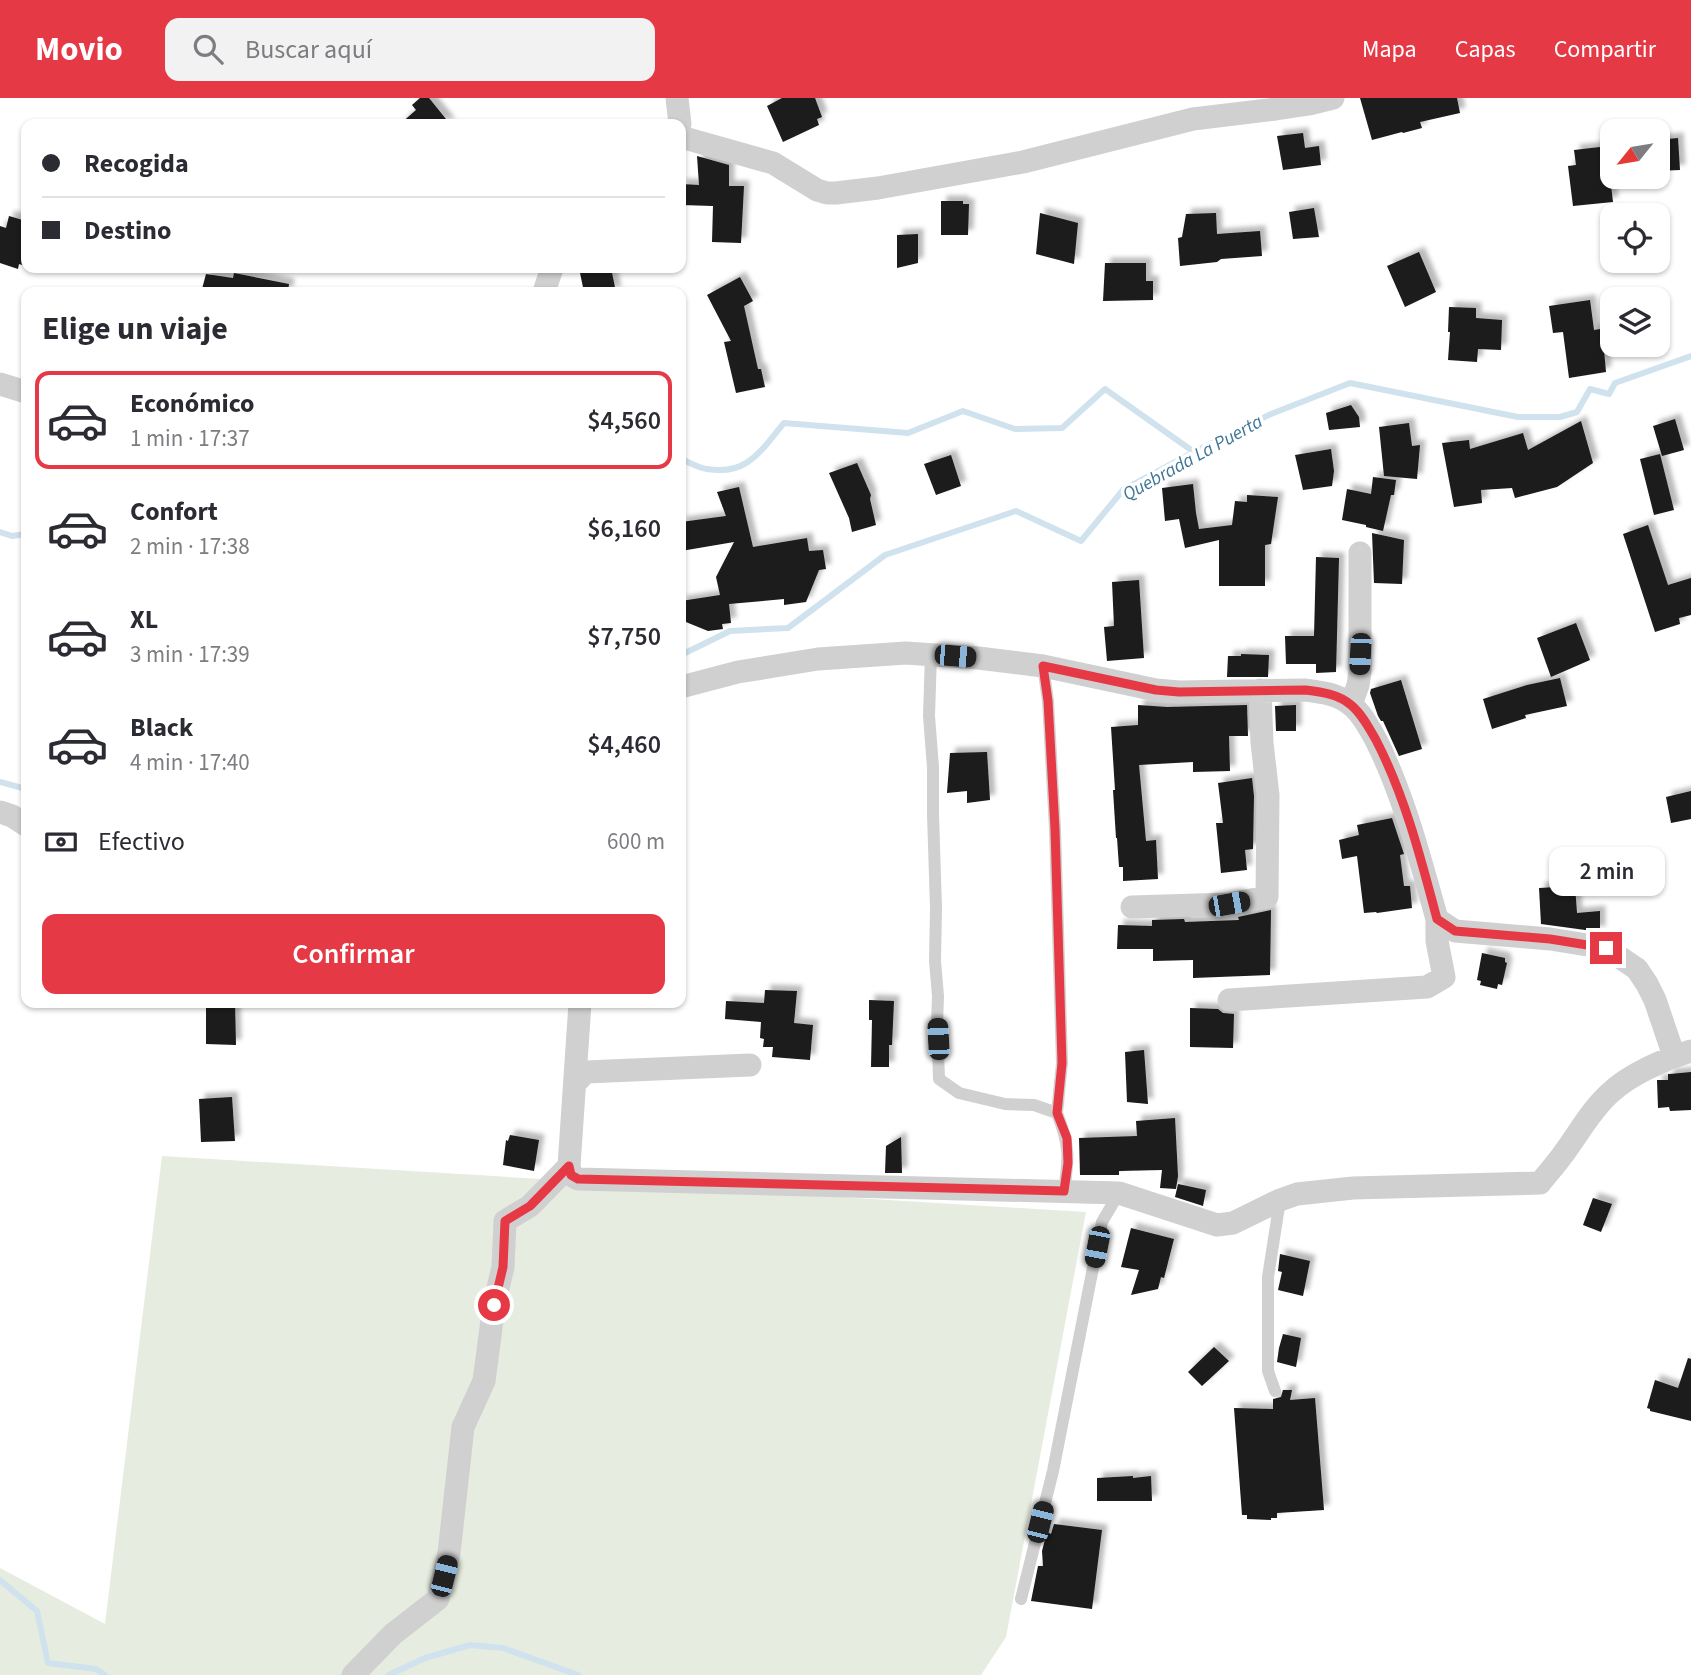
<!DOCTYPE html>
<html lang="es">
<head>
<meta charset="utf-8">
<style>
  :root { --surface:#fff; --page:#f2f2f3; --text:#2b2b33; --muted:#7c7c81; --line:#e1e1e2; --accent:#e63946 }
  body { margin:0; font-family:"Source Sans 3",sans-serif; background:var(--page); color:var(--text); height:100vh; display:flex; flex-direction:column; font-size:26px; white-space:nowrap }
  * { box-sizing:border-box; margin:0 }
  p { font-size:23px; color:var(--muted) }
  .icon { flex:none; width:38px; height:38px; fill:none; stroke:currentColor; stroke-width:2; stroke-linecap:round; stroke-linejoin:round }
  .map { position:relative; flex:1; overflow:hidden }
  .sheet { position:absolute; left:21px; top:189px; width:665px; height:721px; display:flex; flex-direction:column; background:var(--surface); border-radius:14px; box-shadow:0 2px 5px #0004 }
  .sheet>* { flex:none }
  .hud { position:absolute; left:21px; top:21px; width:665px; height:154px; border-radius:14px; box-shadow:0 2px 5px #0004; display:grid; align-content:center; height:154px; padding:0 21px; background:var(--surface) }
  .needle { width:46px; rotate:240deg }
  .fabs { position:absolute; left:1600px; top:21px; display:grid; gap:14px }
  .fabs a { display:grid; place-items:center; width:70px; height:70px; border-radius:14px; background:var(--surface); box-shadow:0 2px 5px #0004; font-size:35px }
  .end { position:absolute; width:32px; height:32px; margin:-16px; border:9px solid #e63946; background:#fff; box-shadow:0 0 0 4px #fff }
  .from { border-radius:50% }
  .bubble { position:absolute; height:49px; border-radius:14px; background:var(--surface); box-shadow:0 2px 5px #0004; font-size:23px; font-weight:600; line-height:49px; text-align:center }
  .car { position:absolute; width:21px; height:42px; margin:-21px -10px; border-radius:9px; box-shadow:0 0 5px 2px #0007; background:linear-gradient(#222 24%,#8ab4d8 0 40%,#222 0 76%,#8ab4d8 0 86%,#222 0) }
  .hud b { display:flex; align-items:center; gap:24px; height:66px; font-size:26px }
  .hud b+b { border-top:2px solid var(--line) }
  .hud i { width:18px; height:18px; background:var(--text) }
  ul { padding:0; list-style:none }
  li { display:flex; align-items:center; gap:21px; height:98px; margin:0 14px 10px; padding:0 7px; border:4px solid transparent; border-radius:14px }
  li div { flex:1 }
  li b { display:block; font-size:26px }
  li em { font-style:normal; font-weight:600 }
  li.current { border-color:var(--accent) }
  li>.icon { width:63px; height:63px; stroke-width:1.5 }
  h2 { padding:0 21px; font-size:32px; line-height:84px }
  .pay { display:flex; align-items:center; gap:18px; height:77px; padding:0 21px; font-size:26px }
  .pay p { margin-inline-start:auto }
  .button { display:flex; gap:14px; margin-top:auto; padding:14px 21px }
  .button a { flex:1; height:80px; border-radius:14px; background:var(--accent); color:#fff; font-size:28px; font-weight:600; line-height:80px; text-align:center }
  header { display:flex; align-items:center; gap:42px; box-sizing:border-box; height:98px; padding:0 35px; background:var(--accent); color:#fff }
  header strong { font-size:33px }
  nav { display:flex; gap:38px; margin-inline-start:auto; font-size:24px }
  .search { width:490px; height:63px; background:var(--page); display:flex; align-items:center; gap:18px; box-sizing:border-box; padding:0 24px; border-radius:14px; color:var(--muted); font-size:26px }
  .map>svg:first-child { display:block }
  .green { fill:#e6ecdf }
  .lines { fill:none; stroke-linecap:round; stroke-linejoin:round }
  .stream { stroke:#cfe2ee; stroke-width:6 }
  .building { fill:#1a1a1a; filter:url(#shadow) }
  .lane { stroke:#d0d0d0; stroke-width:12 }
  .street { stroke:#d0d0d0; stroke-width:23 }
  .route { stroke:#e63946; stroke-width:9 }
  .labels { text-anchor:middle; stroke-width:7; stroke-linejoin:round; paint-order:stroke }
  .water-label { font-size:19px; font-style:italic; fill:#3f7597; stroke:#fff }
</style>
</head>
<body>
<header>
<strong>Movio</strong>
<div class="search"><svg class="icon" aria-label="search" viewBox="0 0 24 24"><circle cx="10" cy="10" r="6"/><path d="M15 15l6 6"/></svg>Buscar aquí</div>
<nav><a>Mapa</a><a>Capas</a><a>Compartir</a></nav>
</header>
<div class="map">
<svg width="1691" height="1577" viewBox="0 0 1691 1577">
  <defs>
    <filter id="shadow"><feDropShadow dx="5.5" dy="-5.5" stdDeviation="2" flood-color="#0004"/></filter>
  </defs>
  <rect width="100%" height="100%" fill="#fff"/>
  <path class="green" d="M 162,1058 L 1086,1114 L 1006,1539 L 981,1577 L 0,1577 L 0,1470 L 105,1526 Z"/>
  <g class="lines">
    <path class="stream" d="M 681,361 C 689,364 698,370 707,371 C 748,378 761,352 784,325 L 908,335 L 963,313 L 1015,331 L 1062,330 L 1105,291 L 1194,354
      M 0,434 L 12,438 L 26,436
      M 681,557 L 730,533 L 788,530 L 885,457 L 1016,413 L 1081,443 L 1123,392 L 1194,354 L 1271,316 L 1350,285 L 1518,319 L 1560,319 L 1577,314 L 1590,291 L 1609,296 L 1615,285 L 1691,258
      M 0,684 L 26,691
      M 0,1482 L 37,1513 L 48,1565 L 96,1571 L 105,1577
      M 389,1577 L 425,1560 L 470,1547 L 503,1550 L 578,1577"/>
  </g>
  <path class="building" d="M 420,0 L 429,0 L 450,26 L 400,26 L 416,12 L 412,7 Z
    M 782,0 L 815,0 L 822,19 L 817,21 L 819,27 L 783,44 L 767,8 Z
    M 1360,0 L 1457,0 L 1460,15 L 1420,24 L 1422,30 L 1403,35 L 1402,34 L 1372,42 Z
    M 1303,35 L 1305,50 L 1319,48 L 1321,67 L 1283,72 L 1277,38 Z
    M 1678,40 L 1680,72 L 1657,73 L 1657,42 Z
    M 1600,49 L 1602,63 L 1608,62 L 1613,104 L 1573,108 L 1568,68 L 1576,67 L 1574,52 Z
    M 697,58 L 729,67 L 729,88 L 744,88 L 741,145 L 712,144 L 713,108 L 681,107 L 681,86 L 699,87 Z
    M 941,103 L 963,103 L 963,106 L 969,106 L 968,137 L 941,137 Z
    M 1314,110 L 1319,139 L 1293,141 L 1289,114 Z
    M 1040,115 L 1078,125 L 1074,166 L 1036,156 Z
    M 1216,115 L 1217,136 L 1260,133 L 1262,158 L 1221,161 L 1217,164 L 1180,168 L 1178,140 L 1182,139 L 1186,116 Z
    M 9,118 L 26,123 L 26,168 L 19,166 L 18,171 L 0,165 L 0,128 L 6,130 Z
    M 918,136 L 918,165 L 897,170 L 897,137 Z
    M 1419,154 L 1436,194 L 1405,209 L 1387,168 Z
    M 1105,165 L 1146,165 L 1146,183 L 1153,183 L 1153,202 L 1103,203 Z
    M 579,170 L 611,170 L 616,194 L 584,194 Z
    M 234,175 L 289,186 L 288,194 L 217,194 L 202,191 L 206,176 L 233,180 Z
    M 740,179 L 753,203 L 744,208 L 758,271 L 761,271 L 765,289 L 736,295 L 724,244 L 731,243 L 707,197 Z
    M 1590,202 L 1594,232 L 1612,229 L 1612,251 L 1604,252 L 1606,274 L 1569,280 L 1563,234 L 1553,235 L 1549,208 Z
    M 1449,209 L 1476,210 L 1476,220 L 1502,222 L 1501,252 L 1478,251 L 1477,264 L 1448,262 L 1450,234 L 1448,234 Z
    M 1351,307 L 1359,319 L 1360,329 L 1329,332 L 1326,315 Z
    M 1675,321 L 1684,352 L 1662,358 L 1653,328 Z
    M 1581,323 L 1593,365 L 1557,389 L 1515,400 L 1512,390 L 1481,392 L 1482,405 L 1454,409 L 1442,345 L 1469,342 L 1470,351 L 1523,335 L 1528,352 Z
    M 1409,325 L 1412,348 L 1420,347 L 1417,381 L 1384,378 L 1379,329 Z
    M 1331,351 L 1334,373 L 1332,388 L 1303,392 L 1295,357 Z
    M 1660,356 L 1674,412 L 1654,417 L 1640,361 Z
    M 951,357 L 961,388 L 936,397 L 924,366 Z
    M 857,365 L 871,397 L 870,401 L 876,427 L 852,434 L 849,420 L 829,375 Z
    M 1373,379 L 1396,382 L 1394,397 L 1391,397 L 1383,433 L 1366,429 L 1366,427 L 1342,422 L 1347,391 L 1371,396 Z
    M 1193,386 L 1196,415 L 1199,431 L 1232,427 L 1235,403 L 1247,404 L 1247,397 L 1278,399 L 1271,446 L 1265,447 L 1265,488 L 1219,488 L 1219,442 L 1185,450 L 1179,421 L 1165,423 L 1162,390 Z
    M 739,389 L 753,449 L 807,440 L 809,453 L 823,452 L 826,471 L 819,472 L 806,504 L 784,507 L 784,501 L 729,506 L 731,525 L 722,526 L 723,531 L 708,533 L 681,522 L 681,503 L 720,497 L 716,479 L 734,444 L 681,453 L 681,424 L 726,418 L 717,394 Z
    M 1648,427 L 1668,487 L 1691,480 L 1691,517 L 1679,520 L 1680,526 L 1655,534 L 1623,436 Z
    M 1372,435 L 1404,442 L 1402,486 L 1374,485 Z
    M 1316,459 L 1339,460 L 1336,574 L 1316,575 L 1316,566 L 1286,566 L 1285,538 L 1314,538 Z
    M 1139,482 L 1144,560 L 1107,563 L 1104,529 L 1114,528 L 1112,484 Z
    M 1576,525 L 1590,562 L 1551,579 L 1537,540 Z
    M 1241,556 L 1269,557 L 1268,579 L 1227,579 L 1228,558 L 1241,558 Z
    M 1560,580 L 1567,608 L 1525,617 L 1526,620 L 1492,631 L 1483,601 L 1527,587 Z
    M 1401,582 L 1422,651 L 1399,658 L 1383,623 L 1381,623 L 1378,618 L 1370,595 L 1371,591 Z
    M 1138,607 L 1167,609 L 1247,607 L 1248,638 L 1229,638 L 1230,673 L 1193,674 L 1193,664 L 1139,667 L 1146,743 L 1156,742 L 1158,781 L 1123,783 L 1123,769 L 1119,769 L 1117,740 L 1116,740 L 1113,692 L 1115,692 L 1111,629 L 1138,627 Z
    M 1296,607 L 1296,633 L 1276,633 L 1275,608 Z
    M 987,654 L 990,702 L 967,705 L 967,693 L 947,695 L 950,655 Z
    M 1252,680 L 1254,698 L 1253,751 L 1245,752 L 1247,772 L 1221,775 L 1216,725 L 1223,725 L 1218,685 Z
    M 1691,693 L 1691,721 L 1671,725 L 1666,699 Z
    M 1392,720 L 1404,756 L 1400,757 L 1404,788 L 1410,788 L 1412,810 L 1377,815 L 1376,814 L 1364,815 L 1357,758 L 1342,761 L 1339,742 L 1359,737 L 1357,727 Z
    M 1575,788 L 1577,815 L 1600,813 L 1600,834 L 1541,826 L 1539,790 Z
    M 1271,812 L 1270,877 L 1193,880 L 1193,862 L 1153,863 L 1153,851 L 1117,851 L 1118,827 L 1152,828 L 1152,822 L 1184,821 L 1185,824 L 1239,822 L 1238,819 Z
    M 1482,855 L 1505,860 L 1505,864 L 1507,865 L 1502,887 L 1498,886 L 1497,891 L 1480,887 L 1481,883 L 1477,882 Z
    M 765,892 L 797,893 L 794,925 L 813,927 L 810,962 L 772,959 L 773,949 L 763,949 L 764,941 L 760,940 L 761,924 L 725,921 L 726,903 L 764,905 Z
    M 869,902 L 894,903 L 892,947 L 889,947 L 889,969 L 871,969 L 872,922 L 869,922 Z
    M 206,905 L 235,905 L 236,947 L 206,946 Z
    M 1190,910 L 1218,911 L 1223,915 L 1234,916 L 1233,950 L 1190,949 Z
    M 1144,952 L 1148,1006 L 1127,1004 L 1125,954 Z
    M 1691,974 L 1691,1012 L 1670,1013 L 1669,1009 L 1658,1010 L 1657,982 L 1668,982 L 1668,976 L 1670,976 Z
    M 232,999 L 235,1043 L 201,1044 L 199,1001 Z
    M 1175,1020 L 1178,1078 L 1176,1091 L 1160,1090 L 1162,1072 L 1119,1073 L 1119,1077 L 1080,1077 L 1079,1040 L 1137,1038 L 1136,1023 Z
    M 510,1037 L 539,1042 L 534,1073 L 503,1067 L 506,1042 L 508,1043 Z
    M 901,1039 L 902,1075 L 885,1075 L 886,1048 Z
    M 1178,1086 L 1206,1092 L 1203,1108 L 1175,1099 Z
    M 1593,1100 L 1612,1106 L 1601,1134 L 1583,1127 Z
    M 1131,1130 L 1174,1141 L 1164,1180 L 1161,1179 L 1158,1191 L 1131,1197 L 1139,1172 L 1121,1169 Z
    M 1280,1156 L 1310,1163 L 1303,1198 L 1278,1192 L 1282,1174 L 1278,1173 Z
    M 1283,1236 L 1301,1240 L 1296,1269 L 1277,1264 L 1279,1250 Z
    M 1214,1249 L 1229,1263 L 1202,1288 L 1188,1274 Z
    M 1688,1260 L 1691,1261 L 1691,1323 L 1650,1313 L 1650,1311 L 1647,1310 L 1655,1282 L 1678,1290 Z
    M 1283,1292 L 1292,1292 L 1290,1302 L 1315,1300 L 1324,1412 L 1277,1415 L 1277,1420 L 1271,1420 L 1271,1422 L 1247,1421 L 1247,1417 L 1242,1417 L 1234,1310 L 1273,1311 L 1273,1301 L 1281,1299 Z
    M 1133,1378 L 1133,1380 L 1151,1378 L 1152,1403 L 1097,1403 L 1097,1380 Z
    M 1054,1426 L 1102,1432 L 1092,1511 L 1031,1503 L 1038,1468 L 1043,1468 L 1042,1453 L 1047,1434 L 1051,1436 Z"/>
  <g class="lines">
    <path class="lane" d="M 931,556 L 929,618 L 933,669 L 933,716 L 936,810 L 935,863 L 938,898 L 937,926 L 939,981 L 959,995 L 1005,1006 L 1034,1007 L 1057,1015 C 1070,1048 1069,1059 1064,1093
      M 1043,568 L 1048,603 L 1055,731 L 1062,965 L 1057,1015
      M 1275,1293 L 1268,1273 L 1268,1179 L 1280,1102
      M 1021,1501 L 1053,1373 L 1102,1124 L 1119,1095"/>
    <path class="street" d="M 677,0 L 680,26
      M 681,39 L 773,65 L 817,92 L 827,95 L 836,95 L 878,90 L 1023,64 L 1193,21 L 1276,11 L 1309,6 L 1333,0
      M 544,194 L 552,170
      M 0,286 L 26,294
      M 681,589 L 738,574 L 775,568 L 818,561 L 906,555 L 978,560 L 1043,568 L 1156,592 L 1179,594 L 1305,592 C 1321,594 1338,596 1351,607 C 1362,615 1369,630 1376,642 C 1404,698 1420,761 1437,821 L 1455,833 L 1550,841 L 1606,850 L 1637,871 L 1647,886 L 1655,902 L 1674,958
      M 1351,607 L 1358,587 L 1360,574 L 1360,455
      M 0,714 L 12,718 L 26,727
      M 1132,809 L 1229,806 L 1267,799 L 1268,697 L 1262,645 L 1260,592
      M 1229,902 L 1427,889 L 1444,879 L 1437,843 L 1437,821
      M 580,905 L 569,1068 L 571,1077 L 578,1081 L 1119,1095 L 1217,1127 L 1233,1125 L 1280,1102 L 1297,1096 L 1353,1090 L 1540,1085 C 1548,1075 1557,1065 1564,1055 C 1579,1035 1591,1012 1610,995 C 1630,976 1665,961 1691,953
      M 575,985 L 586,974 L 750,967
      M 353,1577 L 393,1536 L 438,1501 L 449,1455 L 463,1329 L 484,1283 L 494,1207 L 503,1169 L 505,1123 L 530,1108 L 569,1068"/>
  </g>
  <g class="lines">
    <path class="route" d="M 494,1207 L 503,1169 L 505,1123 L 530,1108 L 569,1068 L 571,1077 L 578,1081 L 1064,1093 L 1068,1065 L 1067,1040 L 1057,1015 L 1062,965 L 1055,731 L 1048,603 L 1043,568 L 1156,592 L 1179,594 L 1305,592 C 1321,594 1338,596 1351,607 C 1362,616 1369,630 1376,642 C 1405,698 1421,761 1437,821 L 1455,833 L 1550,841 L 1606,850"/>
  </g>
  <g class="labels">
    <g class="water-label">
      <text transform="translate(1192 359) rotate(-29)" y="7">Quebrada La Puerta</text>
    </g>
  </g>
</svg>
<div class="fabs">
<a><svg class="needle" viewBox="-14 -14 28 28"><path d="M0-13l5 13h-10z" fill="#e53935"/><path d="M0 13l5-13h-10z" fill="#7c7c81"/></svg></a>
<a><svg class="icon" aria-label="locate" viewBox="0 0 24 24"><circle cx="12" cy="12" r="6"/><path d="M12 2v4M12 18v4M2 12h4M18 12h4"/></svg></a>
<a><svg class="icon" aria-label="layers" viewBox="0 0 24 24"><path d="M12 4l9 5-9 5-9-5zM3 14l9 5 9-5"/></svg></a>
</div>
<i class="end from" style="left:494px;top:1207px"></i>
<i class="end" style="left:1606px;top:850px"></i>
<div class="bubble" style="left:1549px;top:749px;width:116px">2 min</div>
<i class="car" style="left:1360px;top:556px;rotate:183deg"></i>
<i class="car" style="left:955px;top:558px;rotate:95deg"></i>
<i class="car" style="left:1229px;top:806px;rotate:80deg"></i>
<i class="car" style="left:938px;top:941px;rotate:357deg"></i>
<i class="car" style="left:1097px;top:1149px;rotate:191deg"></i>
<i class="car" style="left:1040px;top:1424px;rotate:14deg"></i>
<i class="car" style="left:444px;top:1478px;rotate:14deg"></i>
<div class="hud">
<b><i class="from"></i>Recogida</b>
<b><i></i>Destino</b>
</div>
<section class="sheet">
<h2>Elige un viaje</h2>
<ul>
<li class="current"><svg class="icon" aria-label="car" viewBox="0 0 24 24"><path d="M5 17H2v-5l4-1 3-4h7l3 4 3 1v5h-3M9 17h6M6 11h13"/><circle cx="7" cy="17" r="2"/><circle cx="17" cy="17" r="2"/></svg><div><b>Económico</b><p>1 min · 17:37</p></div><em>$4,560</em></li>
<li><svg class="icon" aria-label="car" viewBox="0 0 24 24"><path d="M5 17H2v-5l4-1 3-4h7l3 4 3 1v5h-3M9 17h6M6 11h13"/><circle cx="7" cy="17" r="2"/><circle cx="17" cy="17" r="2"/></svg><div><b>Confort</b><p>2 min · 17:38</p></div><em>$6,160</em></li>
<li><svg class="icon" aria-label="car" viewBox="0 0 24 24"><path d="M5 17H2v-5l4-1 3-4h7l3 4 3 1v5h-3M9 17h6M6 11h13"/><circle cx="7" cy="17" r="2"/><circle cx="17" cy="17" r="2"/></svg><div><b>XL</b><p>3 min · 17:39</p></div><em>$7,750</em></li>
<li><svg class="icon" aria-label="car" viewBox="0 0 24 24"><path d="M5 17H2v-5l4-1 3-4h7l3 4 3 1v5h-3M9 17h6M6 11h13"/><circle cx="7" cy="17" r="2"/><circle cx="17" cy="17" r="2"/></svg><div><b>Black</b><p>4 min · 17:40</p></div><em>$4,460</em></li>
</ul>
<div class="pay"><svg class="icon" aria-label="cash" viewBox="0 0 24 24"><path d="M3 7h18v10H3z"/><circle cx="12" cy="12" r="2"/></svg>Efectivo<p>600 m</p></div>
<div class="button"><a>Confirmar</a></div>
</section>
</div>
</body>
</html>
